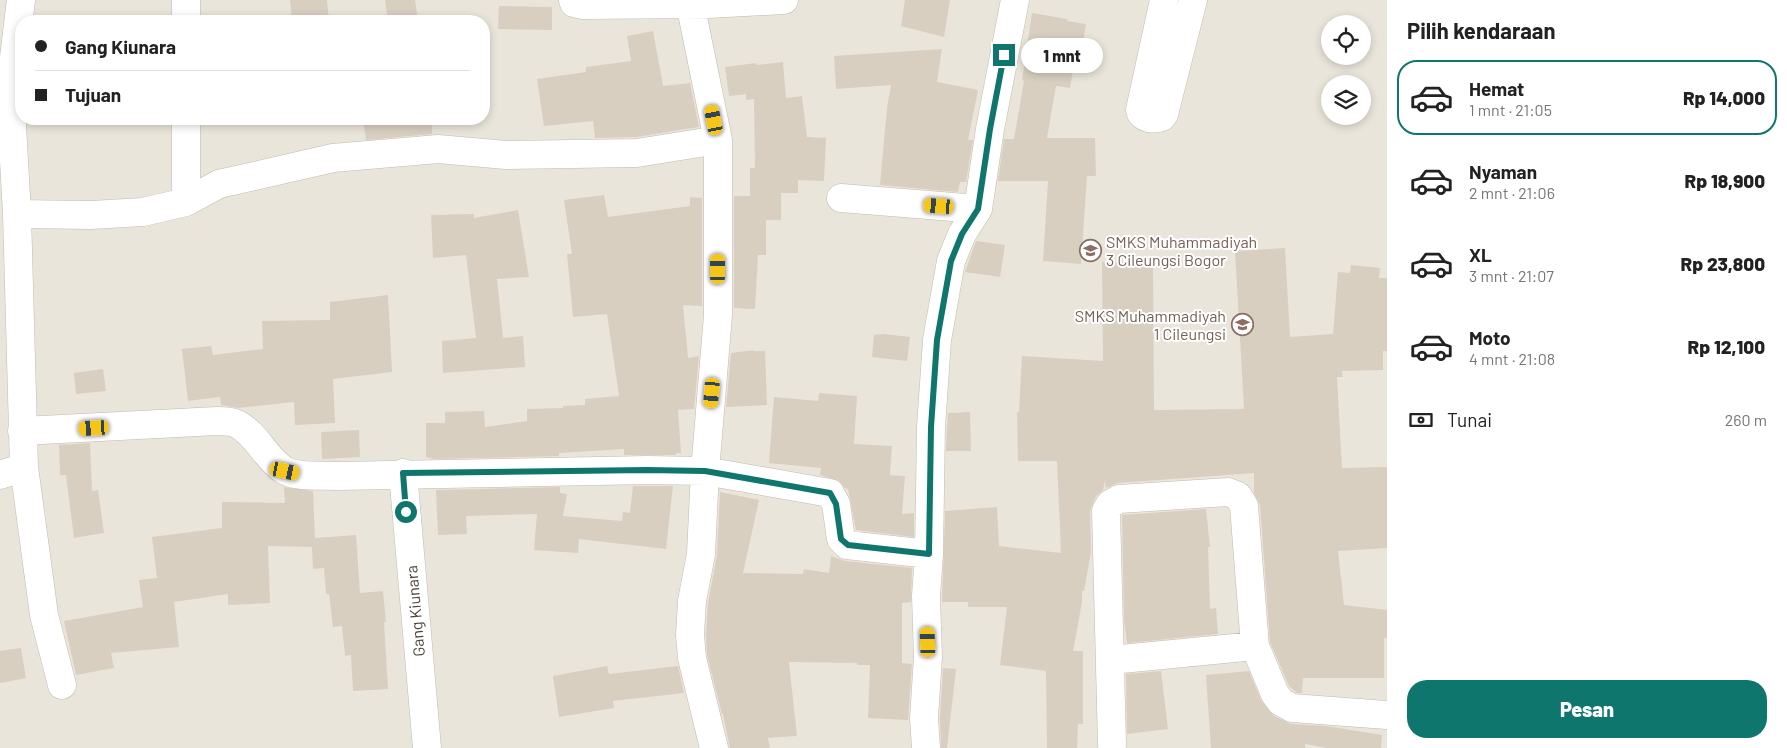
<!DOCTYPE html>
<html lang="id">
<head>
<meta charset="utf-8">
<style>
  :root { --surface:#fff; --page:#f6f6f6; --text:#222; --muted:#767676; --line:#e0e0e0; --accent:#0f766e }
  body { margin:0; font-family:Barlow,sans-serif; background:var(--page); color:var(--text); height:100vh; display:flex; flex-direction:column; font-size:19px; white-space:nowrap }
  * { box-sizing:border-box; margin:0 }
  p { font-size:16px; color:var(--muted) }
  .icon { flex:none; width:28px; height:28px; fill:none; stroke:currentColor; stroke-width:2; stroke-linecap:round; stroke-linejoin:round }
  .map { position:relative; flex:1; overflow:hidden }
  .side { display:flex; flex-direction:column; background:var(--surface); width:400px }
  .side>* { flex:none }
  .banner { position:absolute; left:15px; top:15px; width:475px; height:110px; border-radius:20px; box-shadow:0 2px 8px #0003; display:grid; align-content:center; height:110px; padding:0 20px; background:var(--surface) }
  .controls { position:absolute; left:1321px; top:15px; display:grid; gap:10px }
  .controls a { display:grid; place-items:center; width:50px; height:50px; border-radius:50%; background:var(--surface); box-shadow:0 2px 8px #0003; font-size:25px }
  .end { position:absolute; width:22px; height:22px; margin:-11px; border:6px solid #0f766e; background:#fff; box-shadow:0 0 0 2px #fff }
  .from { border-radius:50% }
  .bubble { position:absolute; height:35px; border-radius:18px; background:var(--surface); box-shadow:0 2px 8px #0003; font-size:16px; font-weight:800; line-height:35px; text-align:center }
  .car { position:absolute; width:15px; height:30px; margin:-15px -8px; border-radius:6px; box-shadow:0 0 4px 1px #0007; background:linear-gradient(#f5c518 24%,#345 0 40%,#f5c518 0 76%,#345 0 86%,#f5c518 0) }
  .banner b { display:flex; align-items:center; gap:18px; height:48px; font-size:19px }
  .banner b+b { border-top:1px solid var(--line) }
  .banner i { width:12px; height:12px; background:var(--text) }
  ul { padding:0; list-style:none }
  li { display:flex; align-items:center; gap:15px; height:75px; margin:0 10px 8px; padding:0 10px; border:2px solid transparent; border-radius:20px }
  li div { flex:1 }
  li b { display:block; font-size:19px }
  li em { font-style:normal; font-weight:800 }
  li.on { border-color:var(--accent) }
  li>.icon { width:45px; height:45px; stroke-width:1.5 }
  h2 { padding:0 20px; font-size:22px; line-height:60px }
  .pay { display:flex; align-items:center; gap:12px; height:55px; padding:0 20px; font-size:19px }
  .pay p { margin-inline-start:auto }
  .action { display:flex; gap:10px; margin-top:auto; padding:10px 20px }
  .action a { flex:1; height:58px; border-radius:20px; background:var(--accent); color:#fff; font-size:20px; font-weight:800; line-height:58px; text-align:center }
  main { display:flex; flex:1; min-height:0 }
  .map>svg:first-child { display:block }
  .residential { fill:#eae5da; fill-rule:evenodd }
  .building { fill:#d8cfc1 }
  .lines { fill:none; stroke-linecap:round; stroke-linejoin:round }
  .minor-casing { stroke:#c2bbae; stroke-width:29 }
  .minor { stroke:#fff; stroke-width:28 }
  .route { stroke:#0f766e; stroke-width:6 }
  .labels { text-anchor:middle; stroke-width:4; stroke-linejoin:round; paint-order:stroke }
  .education-label { font-size:16px; fill:#785e54; stroke:#fff; text-anchor:start }
  .street-label { font-size:16px; fill:#4b4439; stroke:#fff }
</style>
</head>
<body>
<main>
<div class="map">
<svg width="1387" height="748" viewBox="0 0 1387 748">
  <rect width="100%" height="100%" fill="#f6f3ec"/>
  <path class="residential" d="M 0,0 L 1387,0 L 1387,748 L 0,748 ZM 21,21 L 484,21 L 484,119 L 21,119 ZM 1330,24 L 1362,24 L 1362,56 L 1330,56 ZM 1330,84 L 1362,84 L 1362,116 L 1330,116 Z"/>
  <path class="building" d="M 290,0 L 327,0 L 329,21 L 292,21 Z
    M 385,0 L 415,0 L 418,21 L 388,21 Z
    M 905,0 L 950,0 L 944,37 L 901,26 Z
    M 499,6 L 552,7 L 552,30 L 498,29 Z
    M 1032,13 L 1067,19 L 1067,21 L 1086,24 L 1078,72 L 1073,71 L 1070,88 L 1056,86 L 1047,138 L 1095,138 L 1096,176 L 1087,176 L 1081,264 L 1043,261 L 1048,181 L 998,181 L 1004,139 L 1014,139 L 1024,81 L 1022,80 Z
    M 653,31 L 663,86 L 690,83 L 699,127 L 636,137 L 595,138 L 593,121 L 544,126 L 537,79 L 586,72 L 586,67 L 631,61 L 627,36 Z
    M 942,49 L 937,82 L 978,90 L 968,140 L 973,140 L 966,182 L 960,182 L 958,192 L 880,185 L 887,108 L 891,85 L 836,89 L 834,56 Z
    M 783,62 L 786,98 L 802,96 L 807,137 L 826,138 L 824,181 L 798,180 L 798,193 L 781,193 L 781,220 L 766,220 L 766,255 L 758,255 L 755,309 L 734,308 L 734,196 L 750,196 L 750,168 L 755,168 L 754,99 L 746,100 L 746,94 L 729,96 L 725,67 L 756,63 L 757,65 Z
    M 363,119 L 432,119 L 432,134 L 366,140 Z
    M 604,195 L 608,217 L 690,206 L 690,197 L 702,198 L 702,306 L 683,305 L 688,358 L 699,356 L 694,409 L 678,410 L 681,453 L 676,453 L 676,455 L 624,455 L 624,449 L 559,453 L 559,456 L 434,459 L 426,457 L 426,423 L 445,423 L 445,412 L 484,411 L 485,427 L 527,421 L 527,409 L 563,408 L 563,406 L 585,405 L 585,399 L 619,396 L 607,314 L 573,317 L 567,254 L 572,254 L 564,200 Z
    M 518,210 L 529,277 L 497,279 L 503,338 L 523,336 L 525,367 L 443,373 L 442,341 L 476,338 L 466,255 L 433,258 L 431,215 L 474,214 L 474,218 Z
    M 976,241 L 1005,245 L 1000,277 L 965,272 Z
    M 1285,248 L 1290,337 L 1333,334 L 1338,272 L 1350,273 L 1351,265 L 1380,268 L 1379,278 L 1387,278 L 1387,351 L 1383,351 L 1383,370 L 1342,371 L 1343,377 L 1337,377 L 1342,468 L 1387,467 L 1387,548 L 1338,551 L 1344,605 L 1387,610 L 1387,638 L 1384,638 L 1384,678 L 1303,678 L 1302,693 L 1297,693 L 1289,686 L 1270,642 L 1260,505 L 1254,493 L 1254,473 L 1118,483 L 1106,488 L 1105,480 L 1103,490 L 1096,496 L 1090,511 L 1091,552 L 1084,591 L 1082,591 L 1082,602 L 1073,651 L 1083,651 L 1083,724 L 1078,724 L 1077,748 L 1047,748 L 1046,671 L 1000,665 L 1007,607 L 968,607 L 968,602 L 942,602 L 945,511 L 997,507 L 999,546 L 1061,553 L 1057,461 L 1018,461 L 1017,412 L 1019,412 L 1022,356 L 1103,361 L 1102,262 L 1153,262 L 1154,410 L 1244,409 L 1235,251 Z
    M 388,295 L 392,372 L 333,379 L 335,423 L 295,425 L 294,402 L 238,408 L 221,405 L 220,397 L 188,401 L 182,349 L 211,346 L 213,355 L 263,349 L 262,321 L 330,320 L 330,302 Z
    M 884,334 L 910,337 L 907,361 L 872,357 L 874,335 Z
    M 753,350 L 753,351 L 765,351 L 767,405 L 726,407 L 731,353 Z
    M 103,369 L 106,391 L 76,394 L 74,373 Z
    M 819,393 L 857,396 L 854,444 L 892,446 L 890,475 L 905,476 L 902,514 L 914,513 L 914,537 L 856,530 L 848,489 L 845,488 L 839,481 L 820,475 L 821,468 L 769,463 L 774,397 L 818,401 Z
    M 970,412 L 971,451 L 946,451 L 948,413 Z
    M 359,430 L 360,457 L 322,459 L 321,432 Z
    M 90,443 L 92,491 L 98,490 L 104,533 L 74,538 L 66,475 L 60,475 L 59,445 Z
    M 633,486 L 673,486 L 666,549 L 579,539 L 578,553 L 534,550 L 537,514 L 466,516 L 467,534 L 438,535 L 436,490 L 560,487 L 560,493 L 567,494 L 563,516 L 622,521 L 623,512 L 630,513 Z
    M 284,487 L 313,491 L 315,538 L 356,535 L 360,593 L 383,591 L 386,622 L 384,622 L 388,689 L 353,691 L 351,655 L 345,656 L 342,626 L 333,627 L 329,594 L 326,594 L 324,568 L 313,569 L 312,547 L 268,546 L 270,603 L 228,605 L 228,594 L 174,602 L 179,647 L 111,653 L 114,668 L 76,675 L 64,621 L 143,607 L 139,580 L 157,578 L 152,537 L 222,528 L 222,502 L 285,503 Z
    M 720,492 L 759,500 L 743,573 L 803,574 L 804,569 L 829,573 L 831,556 L 845,561 L 912,568 L 911,602 L 902,603 L 902,663 L 912,664 L 908,720 L 868,718 L 870,665 L 857,665 L 857,663 L 789,662 L 797,736 L 768,738 L 770,748 L 730,748 L 723,714 L 722,714 L 707,655 L 706,635 L 708,603 L 717,555 Z
    M 1206,509 L 1210,547 L 1208,547 L 1210,609 L 1216,608 L 1218,634 L 1127,643 L 1124,621 L 1122,515 Z
    M 21,648 L 26,678 L 0,683 L 0,651 Z
    M 607,666 L 609,674 L 678,666 L 684,693 L 613,701 L 614,708 L 559,717 L 553,676 Z
    M 943,668 L 956,669 L 947,748 L 941,748 L 940,718 Z
    M 1161,671 L 1168,729 L 1127,734 L 1126,674 Z
    M 1249,671 L 1261,700 L 1274,716 L 1291,724 L 1326,726 L 1382,735 L 1381,748 L 1327,748 L 1305,744 L 1305,748 L 1211,748 L 1206,675 Z"/>
  <g class="lines">
    <defs>
      <path id="minor" d="M 573,0 L 574,3 L 582,5 L 708,4 L 784,0
        M 1164,0 L 1140,110 C 1141,119 1155,120 1162,117 L 1164,114 L 1193,0
        M 690,3 L 718,140 L 718,315 L 705,471 L 701,554 L 692,601 L 690,635 L 692,658 L 714,748
        M 186,21 L 186,0
        M 841,198 L 978,209
        M 186,202 L 219,184 L 333,158 L 438,149 L 506,155 L 637,153 L 718,140
        M 17,214 L 91,215 L 143,212 L 186,202 L 186,119
        M 22,431 L 217,421 C 223,421 231,421 237,424 C 257,434 265,458 284,470 C 296,478 324,475 338,476 L 647,470 L 705,471 L 830,493 L 836,504 L 841,539 L 847,545 L 929,554
        M 24,467 L 44,615 L 62,685
        M 403,473 L 427,748
        M 0,475 L 24,467 L 17,214 L 10,90 L 21,0
        M 1111,660 L 1255,646
        M 1112,745 L 1106,511 L 1110,504 L 1119,499 L 1228,492 L 1238,496 L 1244,506 L 1255,646 L 1275,694 L 1281,702 L 1292,708 L 1387,715
        M 926,748 L 924,718 L 928,657 L 926,596 L 929,554 L 931,427 L 937,340 L 951,261 L 962,234 L 978,209 L 990,129 L 1015,0"/>
    </defs>
    <use href="#minor" class="minor-casing"/>
    <use href="#minor" class="minor"/>
  </g>
  <g class="lines">
    <path class="route" d="M 406,512 L 403,473 L 647,470 L 705,471 L 830,493 L 836,504 L 841,539 L 848,545 L 929,554 L 931,427 L 937,340 L 951,261 L 962,234 L 978,209 L 990,129 L 1004,55"/>
  </g>
  <defs>
    <symbol id="school-ring" viewBox="-11 -11 22 22"><circle r="9.5" fill="#fff" stroke="#8d6e63" stroke-width="1.5"/><path d="M0-5L7-2L0 1L-7-2ZM-4 1L0 2.5L4 1V4Q0 6-4 4Z" fill="#8d6e63"/></symbol>
  </defs>
  <g fill-rule="evenodd">
    <use href="#school-ring" x="1078" y="238" width="25" height="25"/>
    <use href="#school-ring" x="1230" y="312" width="25" height="25"/>
  </g>
  <g class="labels">
    <g class="education-label">
      <text x="1106" y="248">SMKS Muhammadiyah<tspan x="1106" dy="18">3 Cileungsi Bogor</tspan></text>
      <text x="1226" y="322" text-anchor="end">SMKS Muhammadiyah<tspan x="1226" dy="18">1 Cileungsi</tspan></text>
    </g>
    <g class="street-label">
      <text transform="translate(415 611) rotate(-95)" y="6">Gang Kiunara</text>
    </g>
  </g>
</svg>
<div class="controls">
<a><svg class="icon" aria-label="locate" viewBox="0 0 24 24"><circle cx="12" cy="12" r="6"/><path d="M12 2v4M12 18v4M2 12h4M18 12h4"/></svg></a>
<a><svg class="icon" aria-label="layers" viewBox="0 0 24 24"><path d="M12 4l9 5-9 5-9-5zM3 14l9 5 9-5"/></svg></a>
</div>
<i class="end from" style="left:406px;top:512px"></i>
<i class="end" style="left:1004px;top:55px"></i>
<div class="bubble" style="left:1021px;top:38px;width:82px">1 mnt</div>
<i class="car" style="left:714px;top:120px;rotate:349deg"></i>
<i class="car" style="left:939px;top:206px;rotate:274deg"></i>
<i class="car" style="left:718px;top:269px;rotate:0deg"></i>
<i class="car" style="left:712px;top:393px;rotate:185deg"></i>
<i class="car" style="left:94px;top:428px;rotate:267deg"></i>
<i class="car" style="left:285px;top:471px;rotate:102deg"></i>
<i class="car" style="left:928px;top:642px;rotate:358deg"></i>
<div class="banner">
<b><i class="from"></i>Gang Kiunara</b>
<b><i></i>Tujuan</b>
</div>
</div>
<section class="side">
<h2>Pilih kendaraan</h2>
<ul>
<li class="on"><svg class="icon" aria-label="car" viewBox="0 0 24 24"><path d="M5 17H2v-5l4-1 3-4h7l3 4 3 1v5h-3M9 17h6M6 11h13"/><circle cx="7" cy="17" r="2"/><circle cx="17" cy="17" r="2"/></svg><div><b>Hemat</b><p>1 mnt · 21:05</p></div><em>Rp 14,000</em></li>
<li><svg class="icon" aria-label="car" viewBox="0 0 24 24"><path d="M5 17H2v-5l4-1 3-4h7l3 4 3 1v5h-3M9 17h6M6 11h13"/><circle cx="7" cy="17" r="2"/><circle cx="17" cy="17" r="2"/></svg><div><b>Nyaman</b><p>2 mnt · 21:06</p></div><em>Rp 18,900</em></li>
<li><svg class="icon" aria-label="car" viewBox="0 0 24 24"><path d="M5 17H2v-5l4-1 3-4h7l3 4 3 1v5h-3M9 17h6M6 11h13"/><circle cx="7" cy="17" r="2"/><circle cx="17" cy="17" r="2"/></svg><div><b>XL</b><p>3 mnt · 21:07</p></div><em>Rp 23,800</em></li>
<li><svg class="icon" aria-label="car" viewBox="0 0 24 24"><path d="M5 17H2v-5l4-1 3-4h7l3 4 3 1v5h-3M9 17h6M6 11h13"/><circle cx="7" cy="17" r="2"/><circle cx="17" cy="17" r="2"/></svg><div><b>Moto</b><p>4 mnt · 21:08</p></div><em>Rp 12,100</em></li>
</ul>
<div class="pay"><svg class="icon" aria-label="cash" viewBox="0 0 24 24"><path d="M3 7h18v10H3z"/><circle cx="12" cy="12" r="2"/></svg>Tunai<p>260 m</p></div>
<div class="action"><a>Pesan</a></div>
</section>
</main>
</body>
</html>
